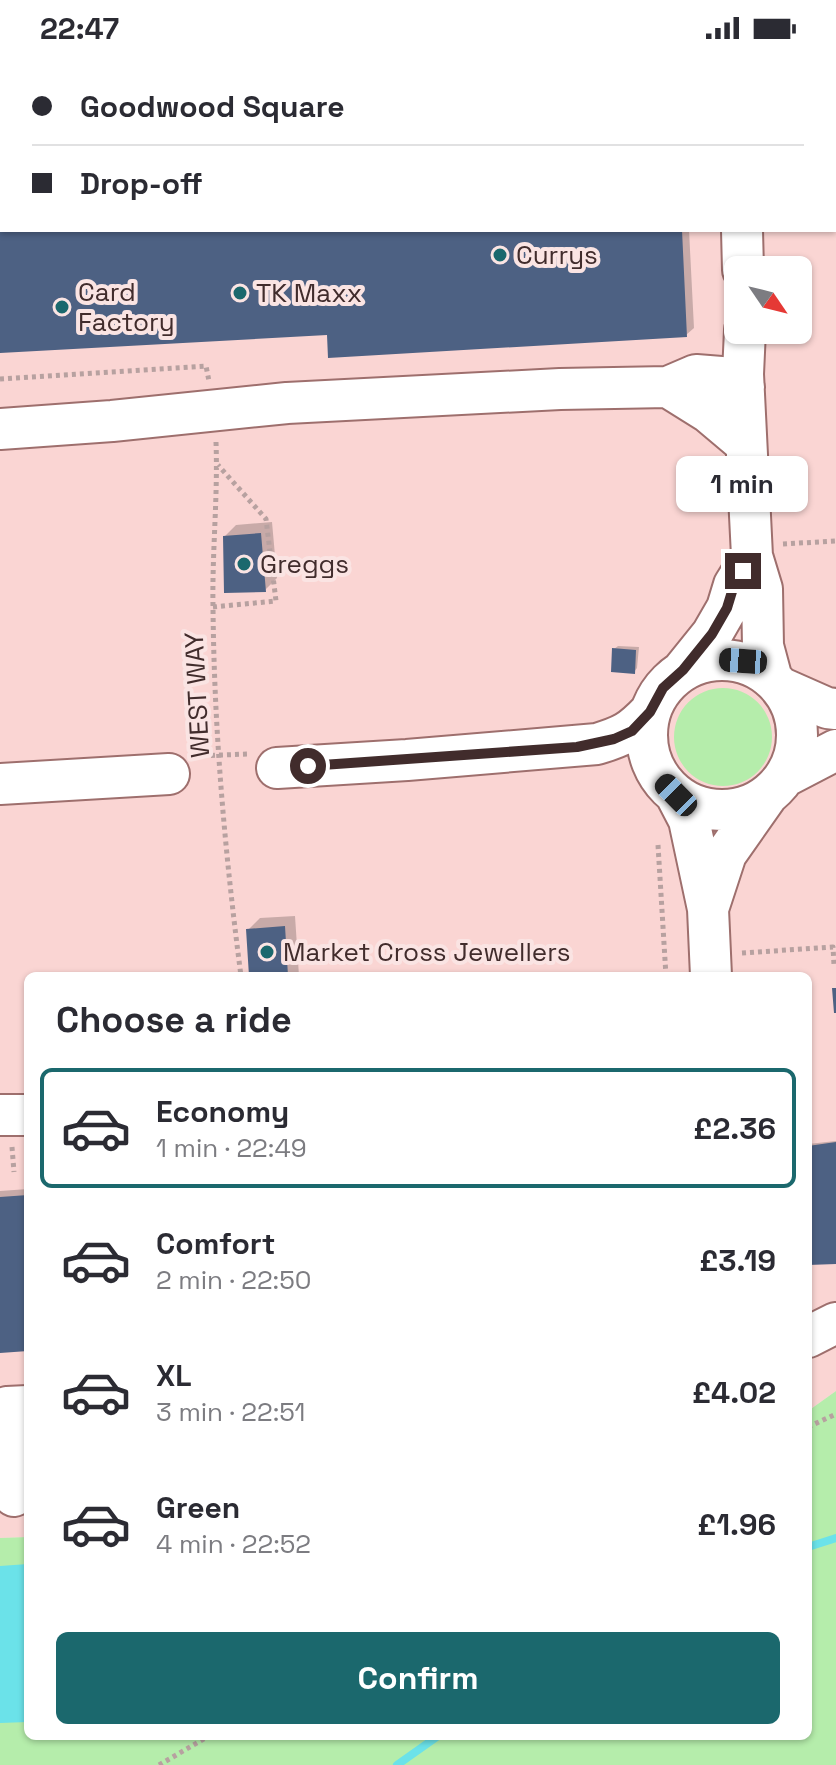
<!DOCTYPE html>
<html lang="en">
<head>
<meta charset="utf-8">
<style>
  :root { --surface:#fff; --page:#f7f7f7; --text:#2b2b33; --muted:#7c7c81; --line:#e1e1e2; --accent:#1b686d }
  body { margin:0; font-family:"Space Grotesk",sans-serif; background:var(--page); color:var(--text); height:100vh; display:flex; flex-direction:column; font-size:30px; white-space:nowrap }
  * { box-sizing:border-box; margin:0 }
  p { font-size:26px; color:var(--muted) }
  .icon { flex:none; width:44px; height:44px; fill:none; stroke:currentColor; stroke-width:2; stroke-linecap:round; stroke-linejoin:round }
  .map { position:relative; flex:1; overflow:hidden }
  .drawer { position:absolute; left:24px; top:916px; width:788px; height:768px; display:flex; flex-direction:column; background:var(--surface); border-radius:12px; box-shadow:0 2px 6px #0004 }
  .drawer>* { flex:none }
  .guide { position:absolute; left:0px; top:0px; width:836px; height:176px; box-shadow:0 2px 6px #0004; display:grid; align-content:center; height:176px; padding:0 32px; background:var(--surface) }
  .needle { width:52px; rotate:125deg }
  .tools { position:absolute; left:724px; top:200px; display:grid; gap:16px }
  .tools a { display:grid; place-items:center; width:88px; height:88px; border-radius:12px; background:var(--surface); box-shadow:0 2px 6px #0004; font-size:40px }
  .end { position:absolute; width:36px; height:36px; margin:-18px; border:10px solid #412c2c; background:#fff; box-shadow:0 0 0 4px #fff }
  .from { border-radius:50% }
  .bubble { position:absolute; height:56px; border-radius:12px; background:var(--surface); box-shadow:0 2px 6px #0004; font-size:26px; font-weight:700; line-height:56px; text-align:center }
  .car { position:absolute; width:24px; height:48px; margin:-24px -12px; border-radius:10px; box-shadow:0 0 6px 2px #0007; background:linear-gradient(#222 24%,#8ab4d8 0 40%,#222 0 76%,#8ab4d8 0 86%,#222 0) }
  .guide b { display:flex; align-items:center; gap:28px; height:76px; font-size:30px }
  .guide b+b { border-top:2px solid var(--line) }
  .guide i { width:20px; height:20px; background:var(--text) }
  ul { padding:0; list-style:none }
  li { display:flex; align-items:center; gap:24px; height:120px; margin:0 16px 12px; padding:0 16px; border:4px solid transparent; border-radius:12px }
  li div { flex:1 }
  li b { display:block; font-size:30px }
  li em { font-style:normal; font-weight:700 }
  li.active { border-color:var(--accent) }
  li>.icon { width:72px; height:72px; stroke-width:1.5 }
  h2 { padding:0 32px; font-size:36px; line-height:96px }
  .action { display:flex; gap:16px; margin-top:auto; padding:16px 32px }
  .action a { flex:1; height:92px; border-radius:12px; background:var(--accent); color:#fff; font-size:32px; font-weight:700; line-height:92px; text-align:center }
  .status { display:flex; justify-content:space-between; align-items:center; height:56px; padding:0 40px; background:var(--surface); direction:ltr }
  .status svg { height:22px; fill:currentColor }
  .map>svg:first-child { display:block }
  .built { fill:#fad5d3; fill-rule:evenodd }
  .green { fill:#b5edab }
  .water { fill:#6be2e9 }
  .shadow { fill:#0003 }
  .lines { fill:none; stroke-linecap:round; stroke-linejoin:round }
  .stream { stroke:#6be2e9; stroke-width:8 }
  .building { fill:#4d6183 }
  .minor-casing { stroke:#9e6f6d; stroke-width:44 }
  .path { stroke:#b7a1a0; stroke-width:5; stroke-dasharray:4 4; stroke-linecap:butt }
  .minor { stroke:#fff; stroke-width:40 }
  .route { stroke:#412c2c; stroke-width:10 }
  .poi-dot { fill:#1b686d; stroke:#fae4e3; stroke-width:3 }
  .labels { text-anchor:middle; stroke-width:8; stroke-linejoin:round; paint-order:stroke }
  .poi-label { font-size:26px; fill:#412c2c; stroke:#fae4e3; text-anchor:start }
  .street-label { font-size:26px; fill:#412c2c; stroke:#fae4e3 }
</style>
</head>
<body>
<div class="status"><b>22:47</b><svg viewBox="0 0 49 12"><path d="M0 12V9h3v3zM5 12V6h3v6zM10 12V3h3v9zM15 12V0h3v12zM26 1h20v11H26zM47 4h2v5h-2z"/></svg></div>
<div class="map">
<svg width="836" height="1709" viewBox="0 0 836 1709">
  <rect width="100%" height="100%" fill="#fae4e3"/>
  <path class="built" d="M 0,0 L 836,0 L 836,1335 L 808,1355 L 808,920 L 28,920 L 28,1481 L 0,1482 ZM 2,2 L 834,2 L 834,174 L 2,174 ZM 738,214 L 798,214 L 798,274 L 738,274 Z"/>
  <path class="green" d="M674 681a49 49 0 1 1 98 0a49 49 0 1 1-98 0Z
    M 836,1335 L 836,1709 L 0,1709 L 0,1482 L 28,1481 L 28,1680 L 808,1680 L 808,1355 Z"/>
  <path class="water" d="M 28,1508 L 28,1666 L 0,1667 L 0,1510 Z"/>
  <path class="shadow" d="M 0,144 L 2,144 L 2,174 L 689,174 L 694,272 L 686,279 L 329,276 L 0,295 Z
    M 272,466 L 277,522 L 265,534 L 225,480 L 236,469 Z
    M 618,590 L 639,591 L 637,612 L 634,616 L 614,593 Z
    M 295,860 L 299,920 L 251,920 L 248,874 L 260,862 Z
    M 836,1085 L 836,1206 L 808,1207 L 808,1088 Z
    M 28,1133 L 28,1293 L 0,1295 L 0,1135 Z"/>
  <g class="lines">
    <path class="stream" d="M 808,1491 L 836,1482
      M 397,1709 L 438,1680"/>
  </g>
  <path class="building" d="M 0,174 L 682,174 L 687,281 L 328,302 L 327,279 L 0,297 Z
    M 261,477 L 266,536 L 224,537 L 223,480 Z
    M 612,592 L 636,594 L 635,618 L 611,616 Z
    M 285,870 L 288,920 L 249,920 L 246,873 Z
    M 832,932 L 836,932 L 836,957 L 834,957 Z
    M 836,1086 L 836,1208 L 808,1209 L 808,1090 Z
    M 28,1139 L 28,1295 L 0,1297 L 0,1141 Z"/>
  <g class="lines">
    <defs>
      <path id="minor" d="M 55,0 L 55,2
        M 345,0 L 345,2
        M 677,0 L 679,2
        M 793,0 L 797,2
        M 610,2 L 610,0
        M 751,2 L 754,0
        M 834,38 L 836,39
        M 742,174 L 743,214
        M 745,274 L 743,318 L 752,500 L 762,533 L 763,590 L 771,620
        M 668,331 L 708,356 L 746,388
        M 0,373 L 112,365 L 287,347 L 560,333 L 668,331 L 696,319 L 721,321 L 744,331
        M647 679a75 75 0 1 1 150 0a75 75 0 1 1-150 0Z
        M 683,614 L 712,578 L 727,552 L 734,529 L 752,500
        M 784,633 L 827,652 L 836,653
        M 277,712 L 407,704 L 597,688 C 623,680 631,676 650,656
        M 786,720 L 836,694
        M 0,728 L 169,718
        M 676,739 L 689,764 L 708,853 L 711,920
        M 708,853 L 726,798 L 766,741
        M 0,1059 L 28,1059
        M 808,1281 L 836,1267
        M 14,1440 L 7,1351 L 28,1350"/>
    </defs>
    <use href="#minor" class="minor-casing"/>
    <path class="path" d="M 0,323 L 206,310 L 209,325
      M 216,386 C 218,441 212,496 213,550 C 214,674 225,798 241,920
      M 783,488 L 836,485
      M 213,551 L 276,545 L 266,463 L 218,409
      M 195,700 L 249,698
      M 658,789 L 666,920
      M 742,897 L 833,891 L 834,909 L 836,909
      M 12,1091 L 14,1116
      M 808,1371 L 836,1358
      M 159,1709 L 209,1680"/>
    <use href="#minor" class="minor"/>
  </g>
  <g class="lines">
    <path class="route" d="M 308,710 L 577,691 L 614,683 L 632,675 L 650,656 L 663,632 L 683,614 L 712,578 L 727,552 L 734,529 L 743,515"/>
  </g>
  <g class="poi-dot">
    <circle cx="500" cy="199" r="8"/>
    <circle cx="240" cy="237" r="8"/>
    <circle cx="62" cy="251" r="8"/>
    <circle cx="244" cy="508" r="8"/>
    <circle cx="267" cy="896" r="8"/>
  </g>
  <g class="labels">
    <g class="poi-label">
      <text x="516" y="208">Currys</text>
      <text x="78" y="245">Card<tspan x="78" dy="30">Factory</tspan></text>
      <text x="256" y="246">TK Maxx</text>
      <text x="260" y="517">Greggs</text>
      <text x="283" y="905">Market Cross Jewellers</text>
    </g>
    <g class="street-label">
      <text transform="translate(197 639) rotate(-93)" y="9">WEST WAY</text>
    </g>
  </g>
</svg>
<div class="tools">
<a><svg class="needle" viewBox="-14 -14 28 28"><path d="M0-13l5 13h-10z" fill="#e53935"/><path d="M0 13l5-13h-10z" fill="#7c7c81"/></svg></a>
</div>
<i class="end from" style="left:308px;top:710px"></i>
<i class="end" style="left:743px;top:515px"></i>
<div class="bubble" style="left:676px;top:400px;width:132px">1 min</div>
<i class="car" style="left:743px;top:605px;rotate:274deg"></i>
<i class="car" style="left:676px;top:739px;rotate:315deg"></i>
<div class="guide">
<b><i class="from"></i>Goodwood Square</b>
<b><i></i>Drop-off</b>
</div>
<section class="drawer">
<h2>Choose a ride</h2>
<ul>
<li class="active"><svg class="icon" aria-label="car" viewBox="0 0 24 24"><path d="M5 17H2v-5l4-1 3-4h7l3 4 3 1v5h-3M9 17h6M6 11h13"/><circle cx="7" cy="17" r="2"/><circle cx="17" cy="17" r="2"/></svg><div><b>Economy</b><p>1 min · 22:49</p></div><em>£2.36</em></li>
<li><svg class="icon" aria-label="car" viewBox="0 0 24 24"><path d="M5 17H2v-5l4-1 3-4h7l3 4 3 1v5h-3M9 17h6M6 11h13"/><circle cx="7" cy="17" r="2"/><circle cx="17" cy="17" r="2"/></svg><div><b>Comfort</b><p>2 min · 22:50</p></div><em>£3.19</em></li>
<li><svg class="icon" aria-label="car" viewBox="0 0 24 24"><path d="M5 17H2v-5l4-1 3-4h7l3 4 3 1v5h-3M9 17h6M6 11h13"/><circle cx="7" cy="17" r="2"/><circle cx="17" cy="17" r="2"/></svg><div><b>XL</b><p>3 min · 22:51</p></div><em>£4.02</em></li>
<li><svg class="icon" aria-label="car" viewBox="0 0 24 24"><path d="M5 17H2v-5l4-1 3-4h7l3 4 3 1v5h-3M9 17h6M6 11h13"/><circle cx="7" cy="17" r="2"/><circle cx="17" cy="17" r="2"/></svg><div><b>Green</b><p>4 min · 22:52</p></div><em>£1.96</em></li>
</ul>
<div class="action"><a>Confirm</a></div>
</section>
</div>
</body>
</html>
